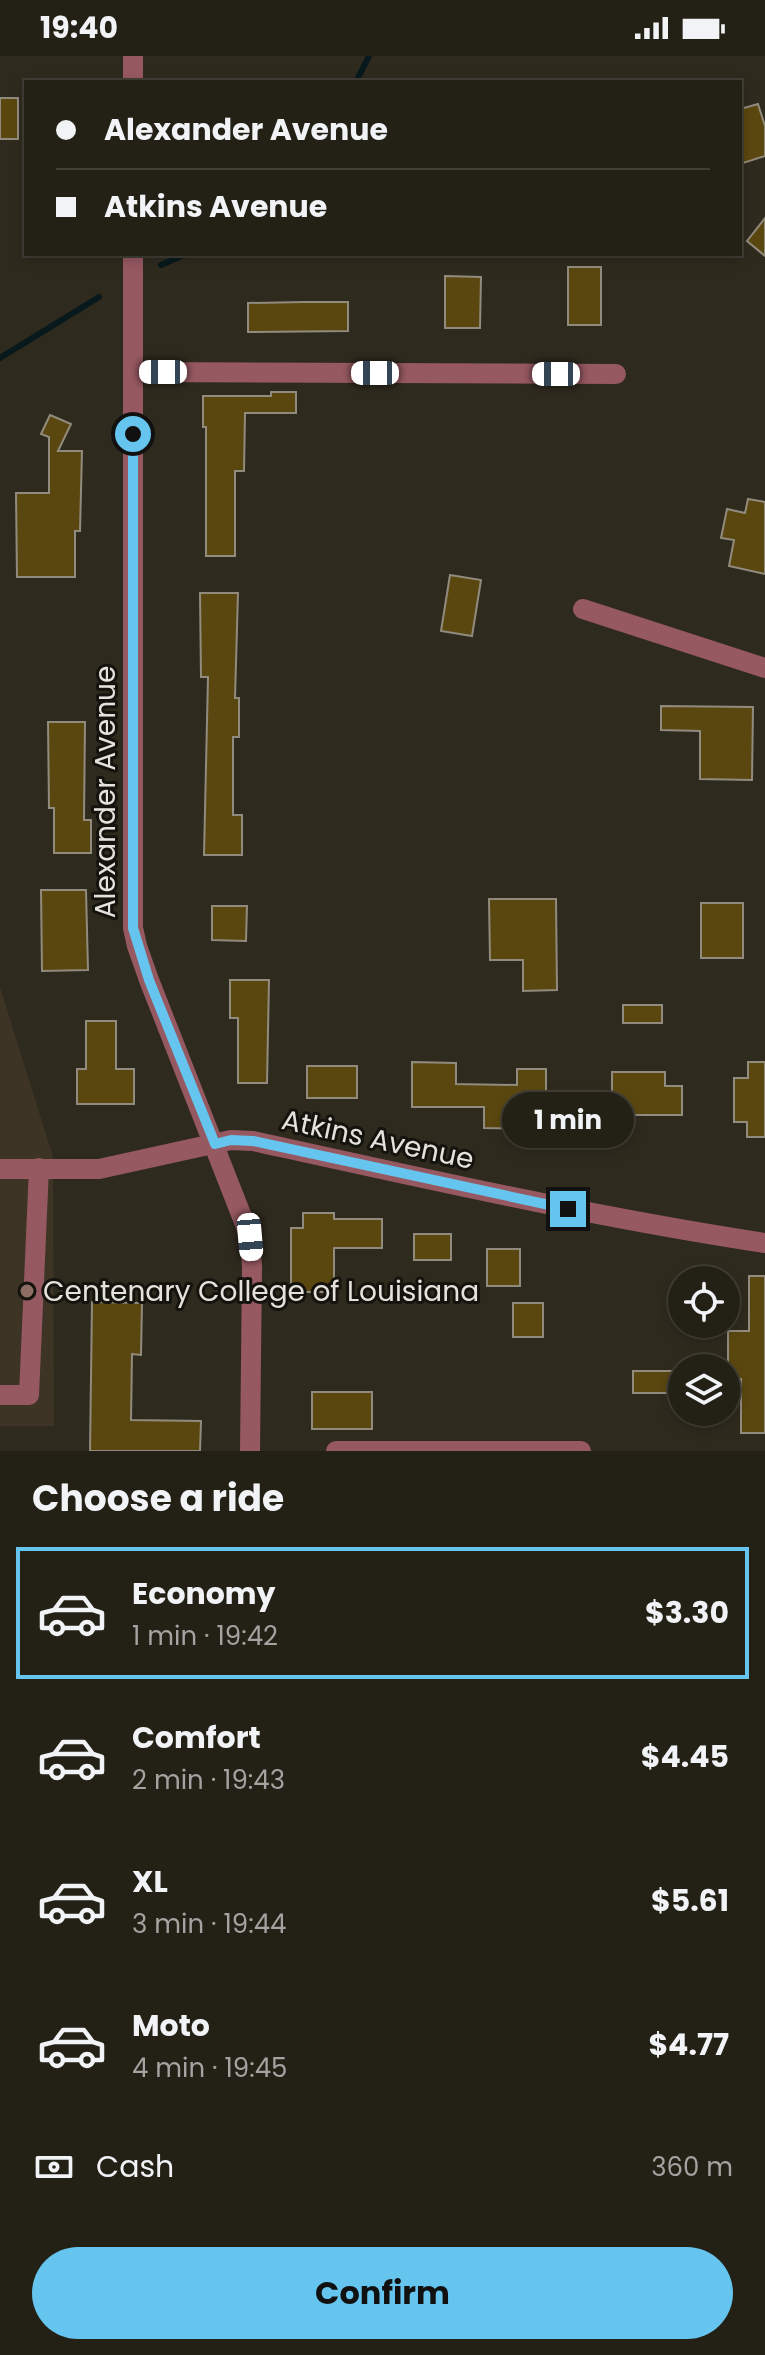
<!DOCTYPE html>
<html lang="en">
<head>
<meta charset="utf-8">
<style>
  :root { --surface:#232016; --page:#2b281f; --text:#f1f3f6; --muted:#a3a3a1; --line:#403e35; --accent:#65c5ee }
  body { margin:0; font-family:Poppins,sans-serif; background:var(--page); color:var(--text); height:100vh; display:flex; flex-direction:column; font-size:30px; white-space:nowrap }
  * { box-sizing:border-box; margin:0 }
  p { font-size:26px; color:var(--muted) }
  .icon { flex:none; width:44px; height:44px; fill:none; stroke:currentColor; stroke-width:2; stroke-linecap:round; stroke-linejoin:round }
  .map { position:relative; height:1395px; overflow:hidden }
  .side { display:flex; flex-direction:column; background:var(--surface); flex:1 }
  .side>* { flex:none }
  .hud { position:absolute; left:24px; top:24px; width:718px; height:176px; border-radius:0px; box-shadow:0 4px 12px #0003,0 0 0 2px var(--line); display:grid; align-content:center; height:176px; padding:0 32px; background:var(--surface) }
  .fabs { position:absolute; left:668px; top:1210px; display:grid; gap:16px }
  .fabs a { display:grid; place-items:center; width:72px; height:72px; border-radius:50%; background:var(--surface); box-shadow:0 4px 12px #0003,0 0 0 2px var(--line); font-size:40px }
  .end { position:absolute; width:36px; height:36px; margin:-18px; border:10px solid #65c5ee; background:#111; box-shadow:0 0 0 4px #111 }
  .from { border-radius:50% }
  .bubble { position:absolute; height:56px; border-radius:28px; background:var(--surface); box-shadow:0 4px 12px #0003,0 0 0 2px var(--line); font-size:26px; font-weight:700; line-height:56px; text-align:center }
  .car { position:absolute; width:24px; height:48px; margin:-24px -12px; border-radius:10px; box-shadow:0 0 6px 2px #0007; background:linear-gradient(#fff 24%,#345 0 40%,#fff 0 76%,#345 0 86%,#fff 0) }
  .hud b { display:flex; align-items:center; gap:28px; height:76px; font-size:30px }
  .hud b+b { border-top:2px solid var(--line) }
  .hud i { width:20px; height:20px; background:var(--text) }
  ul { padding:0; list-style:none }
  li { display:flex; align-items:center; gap:24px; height:132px; margin:0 16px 12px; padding:0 16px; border:4px solid transparent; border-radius:0px }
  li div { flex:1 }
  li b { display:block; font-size:30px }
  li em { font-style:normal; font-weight:700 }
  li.current { border-color:var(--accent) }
  li>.icon { width:72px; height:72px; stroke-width:1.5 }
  h2 { padding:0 32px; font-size:36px; line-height:96px }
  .pay { display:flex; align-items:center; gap:20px; height:88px; padding:0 32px; font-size:30px }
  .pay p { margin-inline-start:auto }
  .cta { display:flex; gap:16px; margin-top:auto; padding:16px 32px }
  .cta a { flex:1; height:92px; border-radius:48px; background:var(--accent); color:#111; font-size:32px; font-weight:700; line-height:92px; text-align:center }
  .status { display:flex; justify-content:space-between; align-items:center; height:56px; padding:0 40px; background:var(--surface); direction:ltr }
  .status svg { height:22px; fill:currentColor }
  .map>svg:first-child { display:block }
  .education { fill:#3d3425 }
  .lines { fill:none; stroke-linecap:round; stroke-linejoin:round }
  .stream { stroke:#07191c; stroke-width:6 }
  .building { fill:#5a4710; stroke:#918b7d; stroke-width:2 }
  .minor { stroke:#965861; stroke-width:20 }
  .route { stroke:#65c5ee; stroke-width:10 }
  .education-dot { fill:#8d6e63; stroke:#15130e; stroke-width:3 }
  .labels { text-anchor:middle; stroke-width:6; stroke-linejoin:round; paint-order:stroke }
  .street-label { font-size:28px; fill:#e5e2db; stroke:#15130e }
  .poi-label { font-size:28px; fill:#e5e2db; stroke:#15130e; text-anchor:start }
</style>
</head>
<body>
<div class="status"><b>19:40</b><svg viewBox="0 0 49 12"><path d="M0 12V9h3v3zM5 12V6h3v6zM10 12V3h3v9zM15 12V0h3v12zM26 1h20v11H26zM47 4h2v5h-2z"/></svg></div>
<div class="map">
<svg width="765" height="1395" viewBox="0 0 765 1395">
  <rect width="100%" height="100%" fill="#2f2a1e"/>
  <path class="education" d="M 0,931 L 53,1101 L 54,1370 L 0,1370 Z"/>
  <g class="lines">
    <path class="stream" d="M 356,26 L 369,0
      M 161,209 L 186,198
      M 0,302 L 99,241"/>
  </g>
  <path class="building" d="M 0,42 L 18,42 L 18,83 L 0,83 Z
    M 758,48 L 765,70 L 765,100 L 740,108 L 740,53 Z
    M 765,162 L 765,200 L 747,185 Z
    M 568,211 L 601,211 L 601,269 L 568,269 Z
    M 445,220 L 481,221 L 480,272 L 445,272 Z
    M 304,246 L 348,246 L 348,275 L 248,276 L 248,247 Z
    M 271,336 L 296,336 L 296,357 L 245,357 L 244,415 L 235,415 L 235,500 L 206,500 L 206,371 L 203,371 L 203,340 L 271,340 Z
    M 50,359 L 71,368 L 58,395 L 82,395 L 80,475 L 75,475 L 75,521 L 17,521 L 16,437 L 49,437 L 49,381 L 41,378 Z
    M 748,443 L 765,446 L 765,518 L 729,510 L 734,484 L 721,482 L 727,453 L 745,457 Z
    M 450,519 L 481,524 L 472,580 L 441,575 Z
    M 200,537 L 238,537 L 235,642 L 239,642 L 239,681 L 233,681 L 233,759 L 242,759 L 242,799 L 204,799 L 208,621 L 201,621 Z
    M 661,650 L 753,651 L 752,724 L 700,723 L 700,675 L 661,674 Z
    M 48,666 L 85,666 L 84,764 L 91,764 L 91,797 L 54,797 L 54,752 L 49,752 Z
    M 41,834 L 86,834 L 88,914 L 42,915 Z
    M 489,843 L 556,843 L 557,934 L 523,935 L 523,904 L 490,904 Z
    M 701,847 L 743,847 L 743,902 L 701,902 Z
    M 212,850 L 247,850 L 246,885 L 212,884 Z
    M 230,924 L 269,924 L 267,1027 L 238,1027 L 238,962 L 230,962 Z
    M 623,949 L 662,949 L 662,967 L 623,967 Z
    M 86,965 L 116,965 L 116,1013 L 134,1013 L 134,1048 L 77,1048 L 77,1013 L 86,1013 Z
    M 412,1006 L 456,1007 L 456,1028 L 517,1029 L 517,1013 L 546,1013 L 546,1054 L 535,1054 L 534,1073 L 484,1072 L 484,1051 L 412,1051 Z
    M 748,1006 L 765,1006 L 765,1081 L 747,1081 L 747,1066 L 734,1066 L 734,1022 L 748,1022 Z
    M 307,1010 L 357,1010 L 357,1042 L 307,1042 Z
    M 612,1016 L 665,1016 L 665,1030 L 682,1030 L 682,1059 L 612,1059 Z
    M 303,1157 L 334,1157 L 334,1163 L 382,1163 L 382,1192 L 334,1192 L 334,1236 L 291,1236 L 291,1172 L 303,1172 Z
    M 414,1178 L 451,1178 L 451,1204 L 414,1204 Z
    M 487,1193 L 520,1193 L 520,1230 L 487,1230 Z
    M 749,1220 L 765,1220 L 765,1377 L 741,1377 L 741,1323 L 728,1322 L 728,1275 L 749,1275 Z
    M 92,1246 L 142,1247 L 141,1299 L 132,1298 L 131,1364 L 201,1365 L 200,1395 L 90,1395 Z
    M 513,1247 L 543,1247 L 543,1281 L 513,1281 Z
    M 633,1315 L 679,1315 L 679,1337 L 633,1337 Z
    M 312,1336 L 372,1336 L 372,1373 L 312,1373 Z"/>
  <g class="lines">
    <path class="minor" d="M 133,0 L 133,26
      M 133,198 L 133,872 L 137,890 L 149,924 L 250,1181 L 252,1211 L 250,1395
      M 133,316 L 616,318
      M 583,553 L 765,612
      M 0,1113 L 99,1113 L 231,1084 L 253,1085 C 423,1122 593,1161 765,1187
      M 0,1339 L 29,1339 L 39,1112
      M 336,1395 L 581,1395"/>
  </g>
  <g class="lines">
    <path class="route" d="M 133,378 L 133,872 L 149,924 L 215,1088 L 231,1084 L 253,1085 L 568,1153"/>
  </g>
  <circle class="education-dot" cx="27" cy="1235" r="8"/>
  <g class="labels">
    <g class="street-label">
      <text transform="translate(105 736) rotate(-90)" y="10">Alexander Avenue</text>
      <text transform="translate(378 1083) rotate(12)" y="10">Atkins Avenue</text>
    </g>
    <g class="poi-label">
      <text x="43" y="1245">Centenary College of Louisiana</text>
    </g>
  </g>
</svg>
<div class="fabs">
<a><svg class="icon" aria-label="locate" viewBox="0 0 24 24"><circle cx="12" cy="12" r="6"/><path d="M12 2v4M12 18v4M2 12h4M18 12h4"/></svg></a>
<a><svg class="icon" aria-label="layers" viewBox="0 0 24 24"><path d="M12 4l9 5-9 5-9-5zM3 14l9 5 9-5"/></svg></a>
</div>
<i class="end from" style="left:133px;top:378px"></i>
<i class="end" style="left:568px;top:1153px"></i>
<div class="bubble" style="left:502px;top:1036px;width:132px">1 min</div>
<i class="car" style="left:163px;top:316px;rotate:270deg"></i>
<i class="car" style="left:375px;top:317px;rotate:270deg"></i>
<i class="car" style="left:556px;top:318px;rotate:270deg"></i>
<i class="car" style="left:250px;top:1181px;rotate:175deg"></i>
<div class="hud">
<b><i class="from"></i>Alexander Avenue</b>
<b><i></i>Atkins Avenue</b>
</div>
</div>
<section class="side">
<h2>Choose a ride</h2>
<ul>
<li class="current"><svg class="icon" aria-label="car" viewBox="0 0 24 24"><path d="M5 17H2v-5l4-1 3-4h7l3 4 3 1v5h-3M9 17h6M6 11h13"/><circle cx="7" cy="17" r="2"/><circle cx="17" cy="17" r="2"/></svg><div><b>Economy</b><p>1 min · 19:42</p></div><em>$3.30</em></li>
<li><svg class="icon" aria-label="car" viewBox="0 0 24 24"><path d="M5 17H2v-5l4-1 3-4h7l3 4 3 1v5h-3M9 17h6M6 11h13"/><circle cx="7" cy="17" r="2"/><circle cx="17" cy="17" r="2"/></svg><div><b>Comfort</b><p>2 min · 19:43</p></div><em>$4.45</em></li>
<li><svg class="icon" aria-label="car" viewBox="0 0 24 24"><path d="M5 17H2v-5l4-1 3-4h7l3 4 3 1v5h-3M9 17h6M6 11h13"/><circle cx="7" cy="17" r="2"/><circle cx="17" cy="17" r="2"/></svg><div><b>XL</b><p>3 min · 19:44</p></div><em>$5.61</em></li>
<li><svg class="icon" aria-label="car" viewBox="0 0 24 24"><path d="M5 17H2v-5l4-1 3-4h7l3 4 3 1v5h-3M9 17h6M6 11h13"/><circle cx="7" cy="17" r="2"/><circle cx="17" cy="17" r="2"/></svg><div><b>Moto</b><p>4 min · 19:45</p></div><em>$4.77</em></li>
</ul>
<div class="pay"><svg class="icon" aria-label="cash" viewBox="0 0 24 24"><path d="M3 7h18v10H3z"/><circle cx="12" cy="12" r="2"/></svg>Cash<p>360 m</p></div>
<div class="cta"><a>Confirm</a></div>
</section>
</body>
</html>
